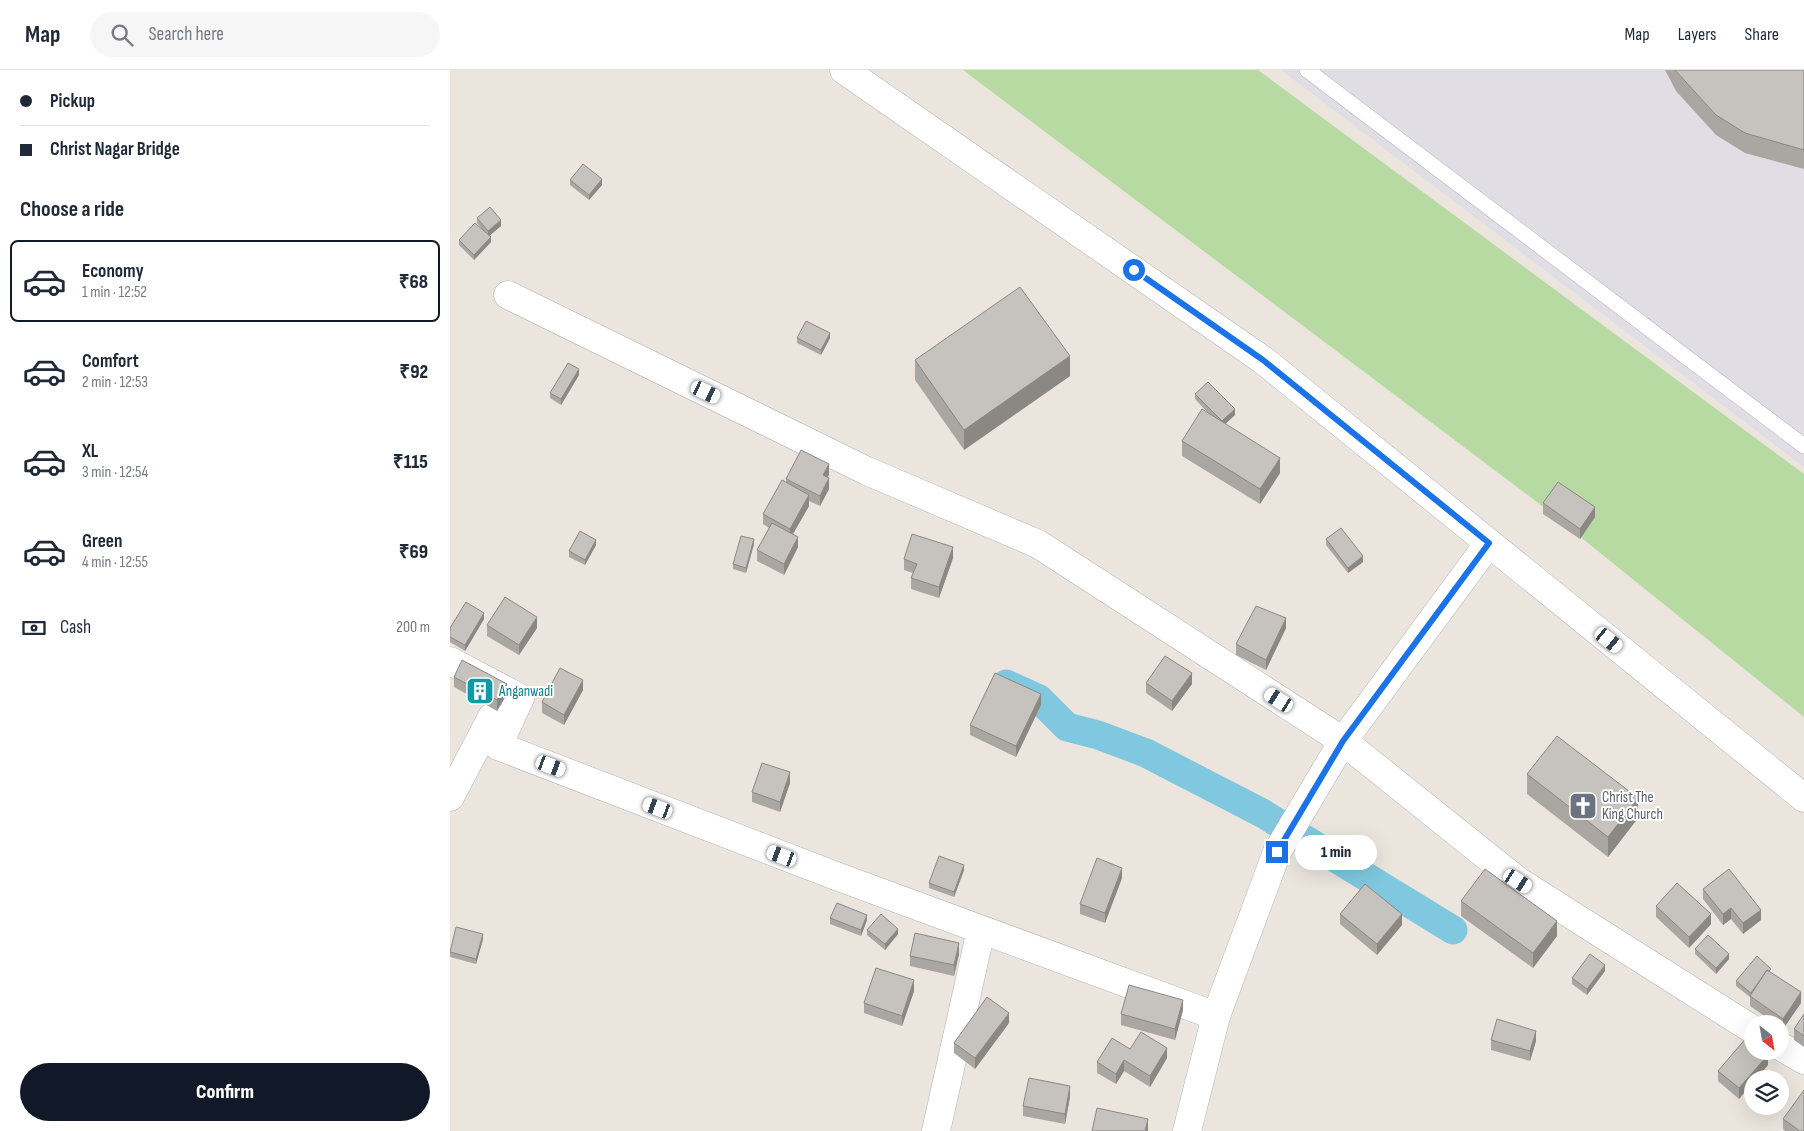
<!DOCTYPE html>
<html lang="en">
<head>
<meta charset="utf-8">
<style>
  :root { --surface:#fff; --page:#f6f6f7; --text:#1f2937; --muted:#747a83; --line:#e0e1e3; --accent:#111827 }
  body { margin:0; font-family:"Sofia Sans Condensed",sans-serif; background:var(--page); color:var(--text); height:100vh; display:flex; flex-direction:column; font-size:19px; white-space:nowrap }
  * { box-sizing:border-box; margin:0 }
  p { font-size:16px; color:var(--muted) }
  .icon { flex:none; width:28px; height:28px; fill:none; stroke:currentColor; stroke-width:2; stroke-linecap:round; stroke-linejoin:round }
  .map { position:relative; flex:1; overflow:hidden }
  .side { display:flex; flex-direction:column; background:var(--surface); width:450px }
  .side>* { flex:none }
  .guide { display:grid; align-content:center; height:110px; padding:0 20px; background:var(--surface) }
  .needle { width:32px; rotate:149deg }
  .buttons { position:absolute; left:1294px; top:945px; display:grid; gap:10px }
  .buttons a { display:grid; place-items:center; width:45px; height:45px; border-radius:50%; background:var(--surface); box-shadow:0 5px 20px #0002; font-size:25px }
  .end { position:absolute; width:22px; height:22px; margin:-11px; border:6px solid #1a73e8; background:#fff; box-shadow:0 0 0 2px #fff }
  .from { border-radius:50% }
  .bubble { position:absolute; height:35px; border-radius:18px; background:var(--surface); box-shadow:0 5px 20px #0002; font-size:16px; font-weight:800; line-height:35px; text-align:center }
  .car { position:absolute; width:15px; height:30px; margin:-15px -8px; border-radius:6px; box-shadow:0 0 4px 1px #0007; background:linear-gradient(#fff 24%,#345 0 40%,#fff 0 76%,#345 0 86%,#fff 0) }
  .guide b { display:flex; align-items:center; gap:18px; height:48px; font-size:19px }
  .guide b+b { border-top:1px solid var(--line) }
  .guide i { width:12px; height:12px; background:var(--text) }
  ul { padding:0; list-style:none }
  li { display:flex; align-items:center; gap:15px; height:82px; margin:0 10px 8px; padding:0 10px; border:2px solid transparent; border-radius:8px }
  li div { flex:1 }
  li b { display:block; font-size:19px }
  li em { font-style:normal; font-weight:800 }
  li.current { border-color:var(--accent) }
  li>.icon { width:45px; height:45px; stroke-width:1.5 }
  h2 { padding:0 20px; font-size:22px; line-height:60px }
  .pay { display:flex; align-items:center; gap:12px; height:55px; padding:0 20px; font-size:19px }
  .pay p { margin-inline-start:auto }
  .cta { display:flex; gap:10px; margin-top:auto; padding:10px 20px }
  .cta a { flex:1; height:58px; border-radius:30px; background:var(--accent); color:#fff; font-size:20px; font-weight:800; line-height:58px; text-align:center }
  header { display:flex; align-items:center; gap:30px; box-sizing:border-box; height:70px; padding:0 25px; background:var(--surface); border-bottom:1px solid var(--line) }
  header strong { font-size:24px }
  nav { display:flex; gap:28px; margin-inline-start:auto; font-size:18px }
  .search { width:350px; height:45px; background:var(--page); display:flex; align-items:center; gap:12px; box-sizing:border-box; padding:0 18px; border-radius:28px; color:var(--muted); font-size:19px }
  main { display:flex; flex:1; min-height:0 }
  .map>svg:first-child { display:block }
  .industrial { fill:#e0dee4 }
  .green { fill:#b6daa2 }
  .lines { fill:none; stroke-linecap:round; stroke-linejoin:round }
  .canal { stroke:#7fc8df; stroke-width:29 }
  .service-casing { stroke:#b2b4bc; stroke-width:16 }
  .minor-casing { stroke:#b2b4bc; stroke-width:29 }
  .secondary-casing { stroke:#b2b4bc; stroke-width:29 }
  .service { stroke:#fff; stroke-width:15 }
  .minor { stroke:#fff; stroke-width:28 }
  .secondary { stroke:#fff; stroke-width:28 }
  .wall { fill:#aaa7a3 }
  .shaded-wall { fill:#8b8884 }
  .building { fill:#c6c2bd; stroke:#8b8884 }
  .route { stroke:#1a73e8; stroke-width:6 }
  .labels { text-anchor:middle; stroke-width:4; stroke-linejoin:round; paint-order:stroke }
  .culture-label { font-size:15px; fill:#0d838f; stroke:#fff; text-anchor:start }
  .worship-label { font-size:15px; fill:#5b616d; stroke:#fff; text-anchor:start }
</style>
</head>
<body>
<header>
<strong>Map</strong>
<div class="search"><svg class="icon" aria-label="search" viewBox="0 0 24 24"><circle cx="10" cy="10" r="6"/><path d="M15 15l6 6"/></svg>Search here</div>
<nav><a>Map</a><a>Layers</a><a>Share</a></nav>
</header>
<main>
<section class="side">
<div class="guide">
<b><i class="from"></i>Pickup</b>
<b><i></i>Christ Nagar Bridge</b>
</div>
<h2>Choose a ride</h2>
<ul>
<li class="current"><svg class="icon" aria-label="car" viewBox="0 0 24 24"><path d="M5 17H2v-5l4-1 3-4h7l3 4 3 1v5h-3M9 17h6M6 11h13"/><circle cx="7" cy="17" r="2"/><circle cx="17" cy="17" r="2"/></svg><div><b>Economy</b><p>1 min · 12:52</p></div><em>₹68</em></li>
<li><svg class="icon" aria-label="car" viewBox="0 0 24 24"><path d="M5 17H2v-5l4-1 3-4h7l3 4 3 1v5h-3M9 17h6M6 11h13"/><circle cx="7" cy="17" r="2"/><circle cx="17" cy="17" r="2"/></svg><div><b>Comfort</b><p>2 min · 12:53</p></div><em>₹92</em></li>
<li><svg class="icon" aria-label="car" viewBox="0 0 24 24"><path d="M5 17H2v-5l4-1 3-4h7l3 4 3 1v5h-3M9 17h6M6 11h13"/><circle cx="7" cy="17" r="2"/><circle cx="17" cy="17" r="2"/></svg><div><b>XL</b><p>3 min · 12:54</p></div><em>₹115</em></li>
<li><svg class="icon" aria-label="car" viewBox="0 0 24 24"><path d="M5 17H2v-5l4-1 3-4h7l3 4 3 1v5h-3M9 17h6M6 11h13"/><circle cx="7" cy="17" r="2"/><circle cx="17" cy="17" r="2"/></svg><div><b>Green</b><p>4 min · 12:55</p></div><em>₹69</em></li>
</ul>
<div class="pay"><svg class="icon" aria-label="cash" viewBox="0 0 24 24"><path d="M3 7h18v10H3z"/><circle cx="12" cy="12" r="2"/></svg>Cash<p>200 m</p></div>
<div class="cta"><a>Confirm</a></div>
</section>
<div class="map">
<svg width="1354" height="1061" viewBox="0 0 1354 1061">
  <rect width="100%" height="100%" fill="#ebe5de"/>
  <path class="industrial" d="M 831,0 L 1354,0 L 1354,397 Z"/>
  <path class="green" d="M 513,0 L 808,0 L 1354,404 L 1354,647 L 1087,432 Z"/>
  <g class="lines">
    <path class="canal" d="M 556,614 L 589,629 L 617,657 L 648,665 L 696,683 L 812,743 L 1003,860"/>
    <defs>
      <path id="service" d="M 857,0 L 1354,376"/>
      <path id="minor" d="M 58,225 L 417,401 L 588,474 L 893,671 L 1068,811 L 1302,959
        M 0,591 L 70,628 L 48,676 L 386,806 L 766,946
        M 0,727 L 42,647 L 50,650
        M 1330,976 L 1354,990
        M 486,1061 L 531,860"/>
      <path id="secondary" d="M 394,0 L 813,290 L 1354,728
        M 737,1061 L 766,946 L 827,782 L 893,671 L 1039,473"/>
    </defs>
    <use href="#service" class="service-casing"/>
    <use href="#minor" class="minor-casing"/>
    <use href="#secondary" class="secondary-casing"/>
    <use href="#service" class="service"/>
    <use href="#minor" class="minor"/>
    <use href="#secondary" class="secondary"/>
  </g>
  <path class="wall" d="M 1215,0 L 1354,0 L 1354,99 L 1295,83 L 1266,65 L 1226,21 Z
    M 120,110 L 152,115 L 139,130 L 120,115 Z
    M 27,148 L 51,156 L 39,166 L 41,172 L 24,190 L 9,175 L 9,170 L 33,160 L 27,153 Z
    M 347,268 L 380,268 L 371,285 L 347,273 Z
    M 465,290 L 620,306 L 514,380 L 465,310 Z
    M 129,305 L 111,335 L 100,328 L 100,323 Z
    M 745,324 L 785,345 L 775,354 L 830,403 L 810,434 L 732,386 L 732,371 L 759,344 L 745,329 Z
    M 379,405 L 377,407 L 379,419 L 370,436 L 359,431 L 359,436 L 343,464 L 348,477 L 334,505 L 307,491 L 307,480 L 319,458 L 313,454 L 313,444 L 336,412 L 336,409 Z
    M 1093,433 L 1145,447 L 1130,469 L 1093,444 Z
    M 876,469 L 913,492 L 898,503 L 876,475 Z
    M 304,474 L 296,503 L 283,499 L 283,494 Z
    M 146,475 L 135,495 L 119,487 L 119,481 Z
    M 503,488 L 489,528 L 461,519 L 461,508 L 463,503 L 454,500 L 454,489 Z
    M 34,549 L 15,581 L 0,572 L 0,558 Z
    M 37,555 L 87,558 L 69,585 L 37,566 Z
    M 836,558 L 816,600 L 786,585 L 786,574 Z
    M 4,607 L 57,624 L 47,641 L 4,617 Z
    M 696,613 L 742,614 L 722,641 L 696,623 Z
    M 133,620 L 114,655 L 92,643 L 92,632 Z
    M 591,635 L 566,687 L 520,665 L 520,655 Z
    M 1077,704 L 1188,748 L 1158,787 L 1077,724 Z
    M 340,713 L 330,742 L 302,732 L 302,722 Z
    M 514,800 L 504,827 L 479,818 L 479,813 Z
    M 672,808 L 655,853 L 630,844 L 630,834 Z
    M 1253,819 L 1311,850 L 1293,864 L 1281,849 L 1273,855 L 1253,829 Z
    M 1011,831 L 1107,866 L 1083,898 L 1011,846 Z
    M 1206,836 L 1261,854 L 1239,878 L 1206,847 Z
    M 890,844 L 952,855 L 927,885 L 890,854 Z
    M 380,848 L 417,850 L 411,866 L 380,854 Z
    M 417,860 L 448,864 L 435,880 L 417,865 Z
    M 33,869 L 26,894 L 0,887 L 0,880 Z
    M 1245,879 L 1279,889 L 1266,904 L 1245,884 Z
    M 509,884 L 504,906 L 460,896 L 460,886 Z
    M 1155,901 L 1137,925 L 1122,914 L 1122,908 Z
    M 1321,903 L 1351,933 L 1333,959 L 1330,957 L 1330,954 L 1326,954 L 1300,936 L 1300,927 L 1286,916 L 1286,911 Z
    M 464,921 L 452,956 L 414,943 L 414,933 Z
    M 733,940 L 725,970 L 671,955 L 671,944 Z
    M 1354,944 L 1354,977 L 1344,970 L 1344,959 Z
    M 559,953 L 525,999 L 504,983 L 504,973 Z
    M 1041,970 L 1086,971 L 1080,991 L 1041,980 Z
    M 680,979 L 717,988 L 700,1017 L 674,1001 L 666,1014 L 647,1003 L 647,992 Z
    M 1318,995 L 1289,1029 L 1268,1011 L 1268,1001 Z
    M 620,1027 L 615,1054 L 573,1046 L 573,1036 Z
    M 1333,1049 L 1354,1061 L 1335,1061 L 1333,1059 Z"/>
  <path class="shaded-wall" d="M 152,109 L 152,115 L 139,130 L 139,125 Z
    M 51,150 L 51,156 L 38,167 L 38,161 Z
    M 41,167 L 41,172 L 24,190 L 24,185 Z
    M 380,263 L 380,268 L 371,285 L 371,280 Z
    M 620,286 L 620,306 L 514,380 L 514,360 Z
    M 129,299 L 129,305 L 111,335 L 111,329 Z
    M 785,339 L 785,345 L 772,357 L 772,351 Z
    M 830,388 L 830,403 L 810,434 L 810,419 Z
    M 379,394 L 379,405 L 373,415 L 373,405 Z
    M 379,408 L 379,419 L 370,436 L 370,426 Z
    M 359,425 L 359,436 L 340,469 L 340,459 Z
    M 1145,437 L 1145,447 L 1130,469 L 1130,459 Z
    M 348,467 L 348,477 L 334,505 L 334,494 Z
    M 304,469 L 304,474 L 296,503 L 296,498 Z
    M 146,470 L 146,475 L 135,495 L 135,490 Z
    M 503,477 L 503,488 L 489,528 L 489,517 Z
    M 913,486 L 913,492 L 898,503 L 898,498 Z
    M 34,543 L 34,549 L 15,581 L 15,575 Z
    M 87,547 L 87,558 L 69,585 L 69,575 Z
    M 836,548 L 836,558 L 816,600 L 816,590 Z
    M 742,603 L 742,614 L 722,641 L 722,631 Z
    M 133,610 L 133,620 L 114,655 L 114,645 Z
    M 57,614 L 57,624 L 47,641 L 47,630 Z
    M 591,624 L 591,635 L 566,687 L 566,676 Z
    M 340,702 L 340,713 L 330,742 L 330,732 Z
    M 1188,728 L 1188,748 L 1158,787 L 1158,767 Z
    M 514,795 L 514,800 L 504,827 L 504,822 Z
    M 672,798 L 672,808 L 655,853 L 655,843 Z
    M 1281,838 L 1281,849 L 1273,855 L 1273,844 Z
    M 1311,840 L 1311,850 L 1293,864 L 1293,853 Z
    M 952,844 L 952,855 L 927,885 L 927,874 Z
    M 1261,844 L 1261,854 L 1239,878 L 1239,867 Z
    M 417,845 L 417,850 L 411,866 L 411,860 Z
    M 1107,851 L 1107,866 L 1083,898 L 1083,883 Z
    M 448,859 L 448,864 L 435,880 L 435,874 Z
    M 33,864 L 33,869 L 26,894 L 26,889 Z
    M 509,873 L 509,884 L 504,906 L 504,895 Z
    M 1279,884 L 1279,889 L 1266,904 L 1266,898 Z
    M 1155,895 L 1155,901 L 1137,925 L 1137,919 Z
    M 464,910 L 464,921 L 452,956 L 452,946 Z
    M 1351,922 L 1351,933 L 1333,959 L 1333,949 Z
    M 733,930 L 733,940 L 725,970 L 725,959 Z
    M 559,943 L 559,953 L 525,999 L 525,988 Z
    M 1086,961 L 1086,971 L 1080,991 L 1080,981 Z
    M 717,978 L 717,988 L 700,1017 L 700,1006 Z
    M 1318,985 L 1318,995 L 1306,1009 L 1302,1009 L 1302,1013 L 1289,1029 L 1289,1018 Z
    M 674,990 L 674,1001 L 666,1014 L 666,1004 Z
    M 620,1016 L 620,1027 L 615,1054 L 615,1044 Z
    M 698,1049 L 698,1061 L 695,1061 Z"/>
  <path class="building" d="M 1225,0 L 1354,0 L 1354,80 L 1295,63 L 1266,45 Z
    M 133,94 L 152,109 L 139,125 L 120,110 Z
    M 40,137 L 51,150 L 38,161 L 27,148 Z
    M 25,153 L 41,167 L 24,185 L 9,170 Z
    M 570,217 L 620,286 L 514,360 L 465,290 Z
    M 356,251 L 380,263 L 371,280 L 347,268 Z
    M 118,293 L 129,299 L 111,329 L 100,323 Z
    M 758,312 L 785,339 L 772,351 L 745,324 Z
    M 752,339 L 830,388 L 810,419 L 732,371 Z
    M 351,380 L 379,394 L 373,405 L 379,408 L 370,426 L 336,409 Z
    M 332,410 L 359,425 L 340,459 L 313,444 Z
    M 1108,412 L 1145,437 L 1130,459 L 1093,433 Z
    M 322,453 L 348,467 L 334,494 L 307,480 Z
    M 891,458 L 913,486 L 898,498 L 876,469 Z
    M 130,461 L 146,470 L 135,490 L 119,481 Z
    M 462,464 L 503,477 L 489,517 L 461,508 L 467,494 L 454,489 Z
    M 291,466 L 304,469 L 296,498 L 283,494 Z
    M 55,527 L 87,547 L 69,575 L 37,555 Z
    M 16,532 L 34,543 L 15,575 L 0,567 L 0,558 Z
    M 806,536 L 836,548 L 816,590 L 786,574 Z
    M 715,586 L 742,603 L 722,631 L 696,613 Z
    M 12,590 L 57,614 L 47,630 L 4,607 Z
    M 110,598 L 133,610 L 114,645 L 92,632 Z
    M 545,603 L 591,624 L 566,676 L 520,655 Z
    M 1107,666 L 1188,728 L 1158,767 L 1077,704 Z
    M 312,693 L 340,702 L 330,732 L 302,722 Z
    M 489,786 L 514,795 L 504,822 L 479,813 Z
    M 647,788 L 672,798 L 655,843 L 630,834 Z
    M 1035,799 L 1107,851 L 1083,883 L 1011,831 Z
    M 1279,799 L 1311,840 L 1293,853 L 1281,838 L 1273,844 L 1253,819 Z
    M 1227,813 L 1261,844 L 1239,867 L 1206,836 Z
    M 915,814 L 952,844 L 927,874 L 890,844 Z
    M 387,833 L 417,845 L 411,860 L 380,848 Z
    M 431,844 L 448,859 L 435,874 L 417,860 Z
    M 6,857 L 33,864 L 26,889 L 0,882 Z
    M 465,863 L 509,873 L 504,895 L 460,886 Z
    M 1258,865 L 1279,884 L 1266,898 L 1245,879 Z
    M 1140,884 L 1155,895 L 1137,919 L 1122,908 Z
    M 1307,886 L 1321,899 L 1319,901 L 1317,900 L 1301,923 L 1286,911 Z
    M 426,898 L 464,910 L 452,946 L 414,933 Z
    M 1317,900 L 1351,922 L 1333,949 L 1300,926 Z
    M 679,915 L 733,930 L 725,959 L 671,944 Z
    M 537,927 L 559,943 L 525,988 L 504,973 Z
    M 1354,944 L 1354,966 L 1344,959 Z
    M 1047,949 L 1086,961 L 1080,981 L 1041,970 Z
    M 691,962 L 717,978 L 700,1006 L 674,990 L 666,1004 L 647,992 L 662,968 L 680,979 Z
    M 1297,967 L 1302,972 L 1302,981 L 1313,981 L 1318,985 L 1289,1018 L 1268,1001 Z
    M 579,1008 L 620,1016 L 615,1044 L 573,1036 Z
    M 1354,1020 L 1354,1061 L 1350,1061 L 1333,1049 Z
    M 647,1038 L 698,1049 L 695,1061 L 642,1061 Z"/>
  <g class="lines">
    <path class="route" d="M 684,200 L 813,290 L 1039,473 L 893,671 L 827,782"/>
  </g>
  <defs>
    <symbol id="building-square" viewBox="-11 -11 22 22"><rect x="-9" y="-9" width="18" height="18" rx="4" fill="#0f9aa8" stroke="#fff"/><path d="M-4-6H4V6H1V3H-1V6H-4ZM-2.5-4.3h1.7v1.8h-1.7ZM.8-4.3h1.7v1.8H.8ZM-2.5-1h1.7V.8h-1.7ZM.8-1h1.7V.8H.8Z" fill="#fff"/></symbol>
    <symbol id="church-square" viewBox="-11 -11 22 22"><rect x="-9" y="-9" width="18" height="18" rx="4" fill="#6b7280" stroke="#fff"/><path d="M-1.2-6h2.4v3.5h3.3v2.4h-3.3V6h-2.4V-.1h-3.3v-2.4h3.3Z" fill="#fff"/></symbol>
  </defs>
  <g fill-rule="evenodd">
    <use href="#building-square" x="14" y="605" width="32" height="32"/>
    <use href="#church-square" x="1117" y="720" width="32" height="32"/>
  </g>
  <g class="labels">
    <g class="culture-label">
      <text x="49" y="626">Anganwadi</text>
    </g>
    <g class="worship-label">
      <text x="1152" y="732">Christ The<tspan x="1152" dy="17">King Church</tspan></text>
    </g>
  </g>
</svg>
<div class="buttons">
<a><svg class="needle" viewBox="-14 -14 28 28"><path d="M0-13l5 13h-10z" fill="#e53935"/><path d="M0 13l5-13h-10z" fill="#747a83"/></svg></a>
<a><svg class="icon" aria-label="layers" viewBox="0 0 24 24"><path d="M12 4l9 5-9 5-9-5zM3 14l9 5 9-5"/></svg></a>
</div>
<i class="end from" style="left:684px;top:200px"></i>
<i class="end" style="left:827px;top:782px"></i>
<div class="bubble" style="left:845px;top:765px;width:82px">1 min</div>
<i class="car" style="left:256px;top:322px;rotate:116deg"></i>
<i class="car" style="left:1159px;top:570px;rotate:129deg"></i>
<i class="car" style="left:829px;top:630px;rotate:303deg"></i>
<i class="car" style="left:101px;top:696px;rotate:111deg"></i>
<i class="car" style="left:208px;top:738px;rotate:291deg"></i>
<i class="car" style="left:332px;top:786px;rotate:291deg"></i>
<i class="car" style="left:1068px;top:811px;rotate:122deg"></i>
</div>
</main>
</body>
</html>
